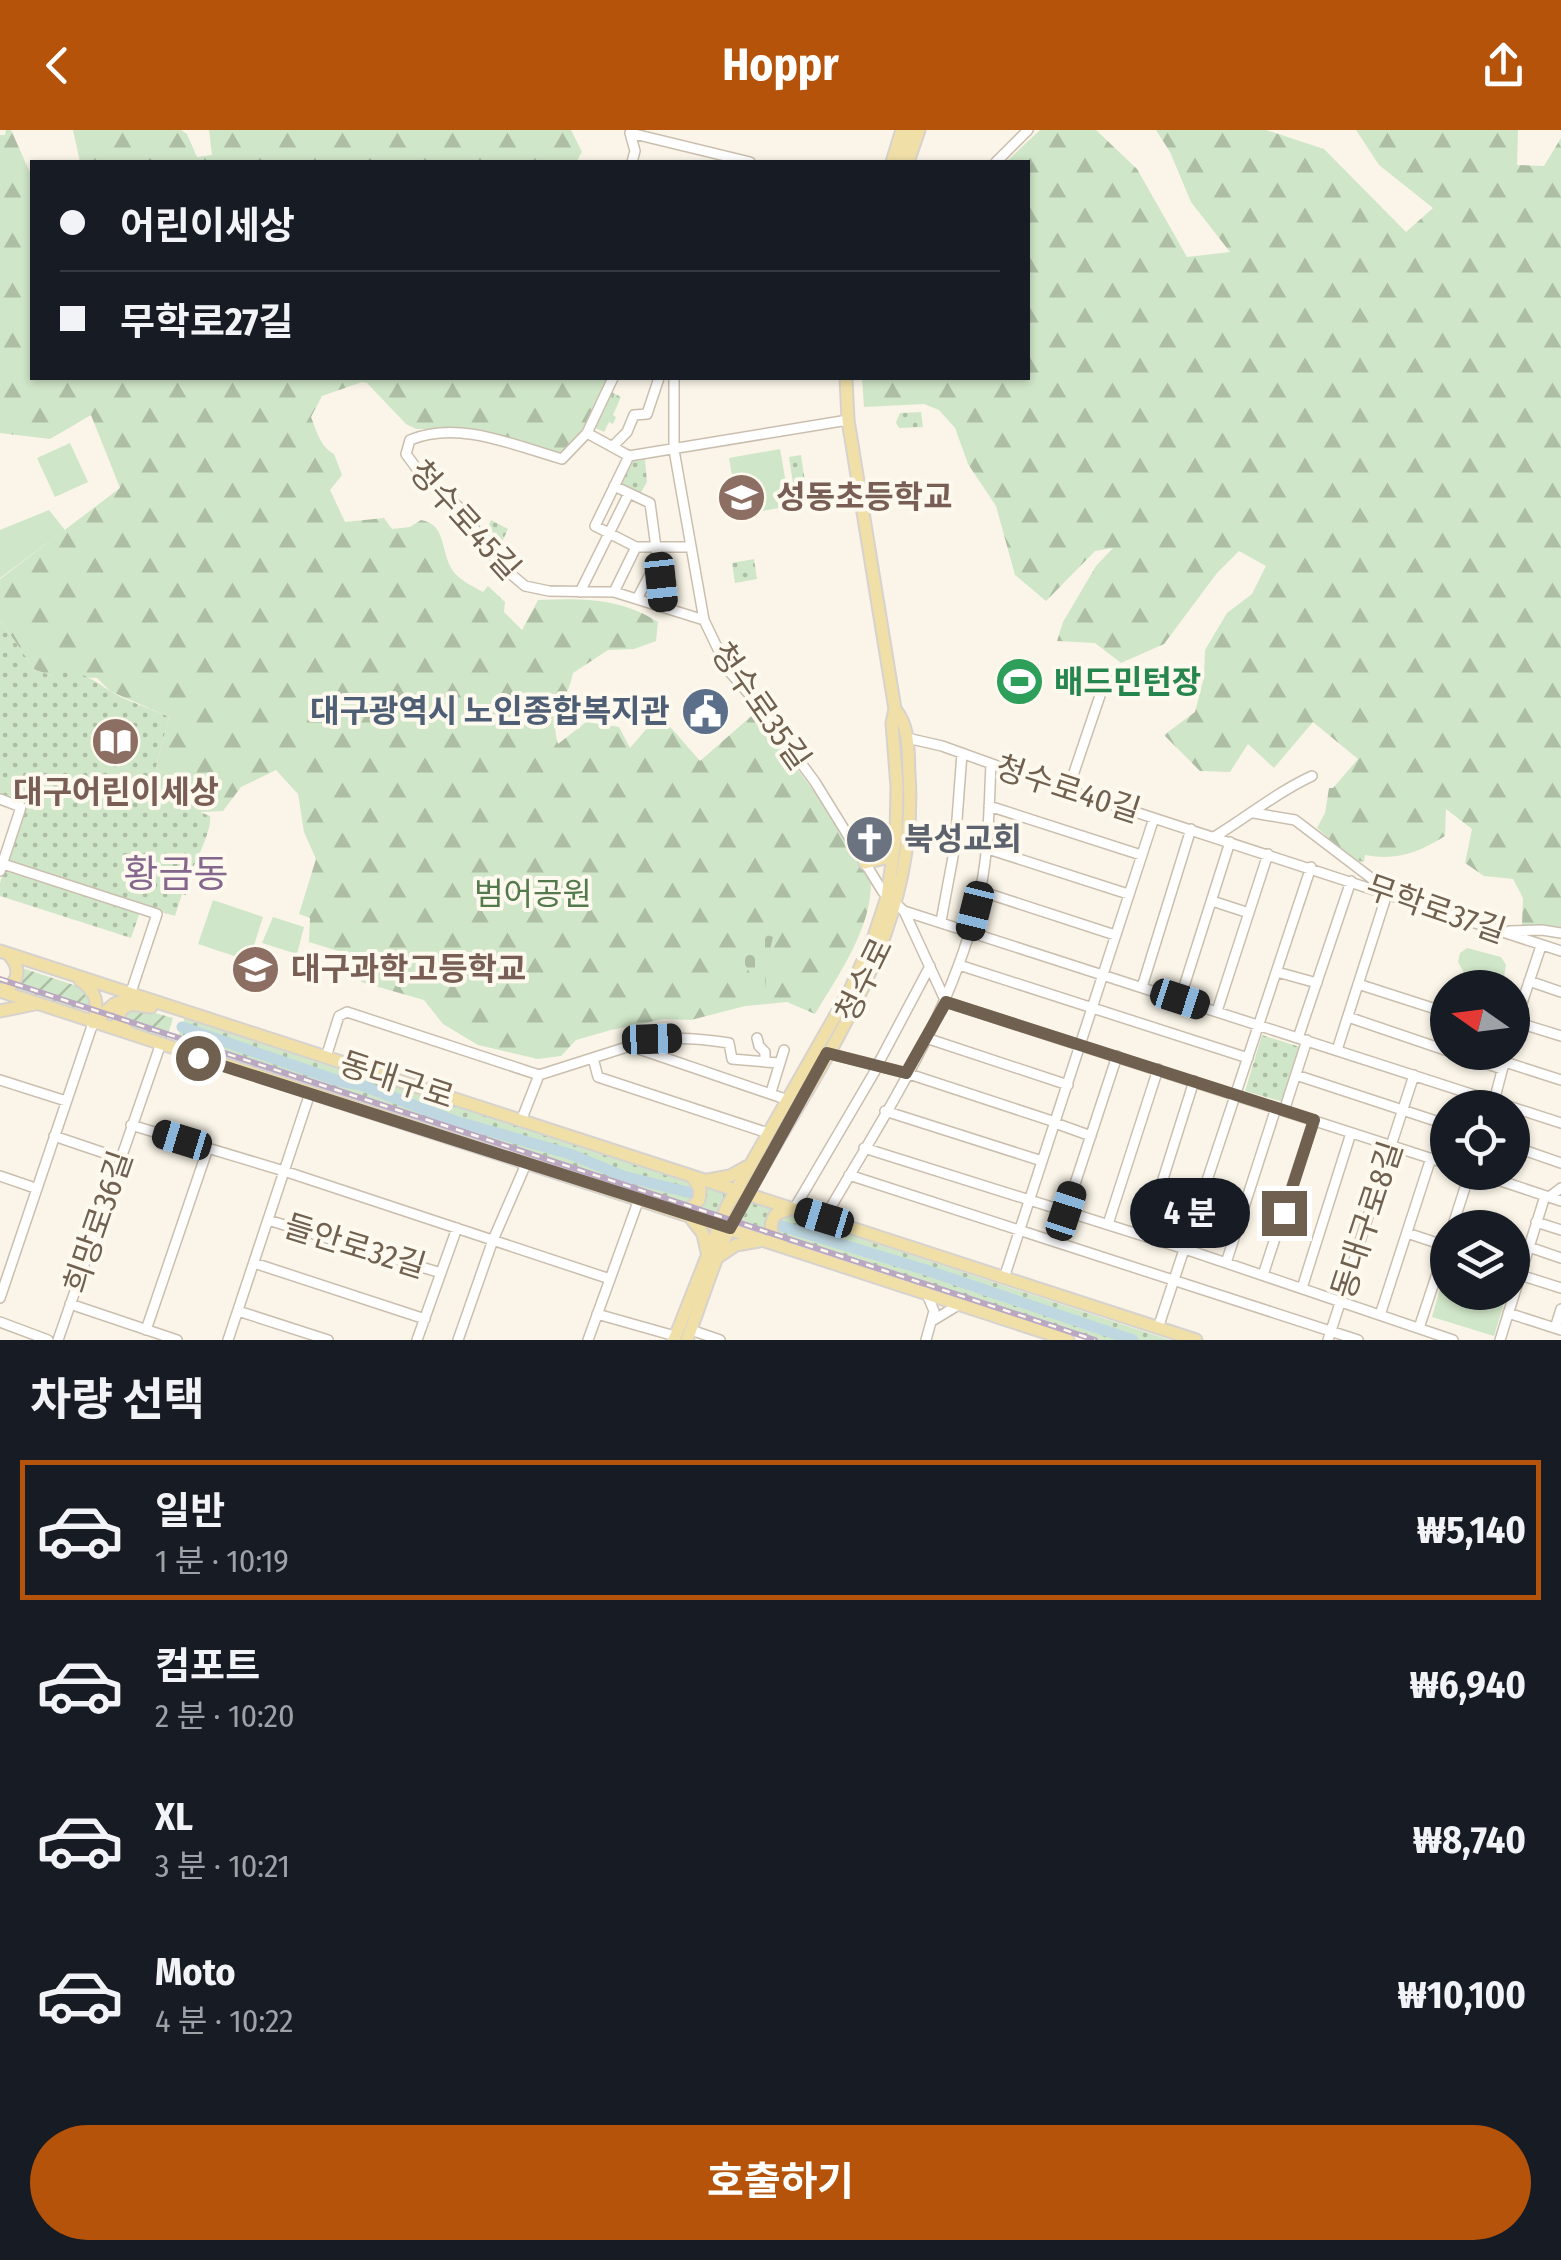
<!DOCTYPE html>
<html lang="ko">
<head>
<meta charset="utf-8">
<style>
  :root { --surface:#171b24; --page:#20242c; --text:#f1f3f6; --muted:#9ea1a6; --line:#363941; --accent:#b45309 }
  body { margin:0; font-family:"Fira Sans Condensed","Noto Sans KR",sans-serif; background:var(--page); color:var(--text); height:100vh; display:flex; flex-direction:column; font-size:38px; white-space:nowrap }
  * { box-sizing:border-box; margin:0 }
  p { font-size:32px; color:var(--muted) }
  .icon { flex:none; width:55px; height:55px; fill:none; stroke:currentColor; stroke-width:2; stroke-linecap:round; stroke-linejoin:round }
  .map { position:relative; height:1210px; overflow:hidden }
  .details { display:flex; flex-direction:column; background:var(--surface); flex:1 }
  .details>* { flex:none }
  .top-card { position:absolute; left:30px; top:30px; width:1000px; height:220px; border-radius:0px; box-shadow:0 2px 8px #0004; display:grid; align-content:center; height:220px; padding:0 30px; background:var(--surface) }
  .needle { width:65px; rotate:284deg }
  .controls { position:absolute; left:1430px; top:840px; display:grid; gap:20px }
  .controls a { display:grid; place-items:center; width:100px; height:100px; border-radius:50%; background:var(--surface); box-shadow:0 2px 8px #0004; font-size:50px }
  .end { position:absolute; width:45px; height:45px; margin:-22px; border:12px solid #70604f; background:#fff; box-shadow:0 0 0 5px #fff }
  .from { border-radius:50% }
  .bubble { position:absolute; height:70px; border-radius:35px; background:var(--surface); box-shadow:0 2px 8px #0004; font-size:32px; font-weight:700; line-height:70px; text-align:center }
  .car { position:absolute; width:30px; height:60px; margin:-30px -15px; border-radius:12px; box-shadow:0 0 8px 2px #0007; background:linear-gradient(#222 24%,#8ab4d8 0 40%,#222 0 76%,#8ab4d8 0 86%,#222 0) }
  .top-card b { display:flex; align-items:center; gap:35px; height:95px; font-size:38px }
  .top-card b+b { border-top:2px solid var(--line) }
  .top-card i { width:25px; height:25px; background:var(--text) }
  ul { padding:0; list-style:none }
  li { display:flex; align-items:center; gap:30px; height:140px; margin:0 20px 15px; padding:0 10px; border:5px solid transparent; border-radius:0px }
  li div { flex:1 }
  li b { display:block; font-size:38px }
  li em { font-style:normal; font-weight:700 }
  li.active { border-color:var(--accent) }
  li>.icon { width:90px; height:90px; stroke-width:1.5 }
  h2 { padding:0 30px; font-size:45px; line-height:120px }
  .primary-button { display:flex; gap:20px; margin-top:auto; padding:20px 30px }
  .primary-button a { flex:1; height:115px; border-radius:60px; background:var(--accent); color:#fff; font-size:40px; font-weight:700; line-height:115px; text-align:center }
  header { display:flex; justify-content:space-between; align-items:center; height:130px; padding:0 30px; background:var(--accent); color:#fff; font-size:45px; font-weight:700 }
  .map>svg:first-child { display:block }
  .grass { fill:url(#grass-tufts) }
  .forest { fill:url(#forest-firs) }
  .cemetery { fill:url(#cemetery-stones) }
  .park { fill:url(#park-dots) }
  .garden { fill:url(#garden-furrows) }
  .pitch { fill:#d0e6c8 }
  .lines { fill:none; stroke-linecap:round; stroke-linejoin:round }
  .river { stroke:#bed7e1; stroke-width:11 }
  .minor-casing { stroke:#cabfaf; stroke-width:12 }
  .major-casing { stroke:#d7d2ce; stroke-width:15 }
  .minor { stroke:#fff; stroke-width:9 }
  .major { stroke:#f0e0a8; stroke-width:11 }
  .rail-casing { stroke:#baa7c2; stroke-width:6 }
  .rail { stroke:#fdf9ee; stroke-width:2.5; stroke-dasharray:8; stroke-linecap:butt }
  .route { stroke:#70604f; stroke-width:12 }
  .labels { text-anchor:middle; stroke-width:8; stroke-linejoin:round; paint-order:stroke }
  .education-label { font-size:32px; font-weight:bold; fill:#785e54; stroke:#fdf9ee; text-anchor:start }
  .street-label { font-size:32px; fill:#70604f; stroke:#fdf9ee }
  .leisure-label { font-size:32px; font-weight:bold; fill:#27864d; stroke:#fdf9ee; text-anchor:start }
  .service-label { font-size:32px; font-weight:bold; fill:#4e5e75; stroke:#fdf9ee; text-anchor:end }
  .worship-label { font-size:32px; font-weight:bold; fill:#5b616d; stroke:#fdf9ee; text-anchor:start }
  .park-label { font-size:32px; fill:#537a4c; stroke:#fdf9ee }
  .quarter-label { font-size:38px; fill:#85668c; stroke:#fdf9ee }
</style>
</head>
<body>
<header><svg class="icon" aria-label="back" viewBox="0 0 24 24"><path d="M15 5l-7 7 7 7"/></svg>Hoppr<svg class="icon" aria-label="share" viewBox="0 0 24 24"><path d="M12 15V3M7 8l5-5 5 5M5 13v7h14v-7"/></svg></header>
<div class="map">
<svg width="1561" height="1210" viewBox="0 0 1561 1210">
  <defs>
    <pattern id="grass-tufts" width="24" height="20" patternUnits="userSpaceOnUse" patternTransform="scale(2.5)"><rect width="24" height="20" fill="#d0e6c8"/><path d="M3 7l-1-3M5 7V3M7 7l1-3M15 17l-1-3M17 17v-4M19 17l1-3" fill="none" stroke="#adbea5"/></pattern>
    <pattern id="forest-firs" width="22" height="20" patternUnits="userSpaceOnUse" patternTransform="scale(2.5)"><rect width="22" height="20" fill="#d0e6c8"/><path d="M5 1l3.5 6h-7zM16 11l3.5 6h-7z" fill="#adbea5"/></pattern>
    <pattern id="cemetery-stones" width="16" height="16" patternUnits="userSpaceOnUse" patternTransform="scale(2.5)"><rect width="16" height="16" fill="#d0e6c8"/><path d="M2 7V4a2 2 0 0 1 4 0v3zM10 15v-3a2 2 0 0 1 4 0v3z" fill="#adbea5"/></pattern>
    <pattern id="park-dots" width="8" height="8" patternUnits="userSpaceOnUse" patternTransform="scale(2.5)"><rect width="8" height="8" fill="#d0e6c8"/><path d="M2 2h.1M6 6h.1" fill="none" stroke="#adbea5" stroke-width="1.8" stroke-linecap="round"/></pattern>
    <pattern id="garden-furrows" width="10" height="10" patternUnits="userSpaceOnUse" patternTransform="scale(2.5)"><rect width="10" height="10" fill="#d0e6c8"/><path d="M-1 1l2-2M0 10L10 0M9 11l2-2" fill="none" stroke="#adbea5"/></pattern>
  </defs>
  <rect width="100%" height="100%" fill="#faf5e8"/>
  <path class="grass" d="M 610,261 L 621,267 L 613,285 L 616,287 L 613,294 L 609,292 L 604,302 L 593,297 Z"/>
  <path class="forest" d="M 6,0 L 11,0 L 32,47 L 32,248 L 607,248 L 583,298 L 561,325 L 468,299 L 416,299 L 406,294 L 367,253 L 362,252 L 322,266 L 311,287 C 317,302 320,316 334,324 L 342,345 L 330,360 L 345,392 L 384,388 L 392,399 L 410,397 L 421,390 C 445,394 441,418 450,436 C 456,449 471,455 483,462 L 488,456 L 505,472 L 504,482 L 522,500 L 538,470 C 582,468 621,468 658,492 L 656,511 L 634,519 L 608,520 L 573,543 C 566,577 548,577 558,614 L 586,592 L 619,597 L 630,618 L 659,584 L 700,631 L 756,582 L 815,663 L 871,753 C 871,799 839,844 815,884 L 787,872 L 745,876 L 691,890 L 664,889 L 611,900 L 576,910 L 561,926 L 538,929 L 478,915 L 443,894 L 424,870 L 361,852 L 361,828 L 309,812 L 310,788 L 299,784 L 316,729 L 304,702 L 298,664 L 276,640 L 241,657 L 223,681 L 183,667 L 156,637 L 169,587 L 110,561 L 97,548 L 53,546 L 35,540 L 0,490 L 0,449 L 120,358 L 91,285 L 50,309 L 0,303 L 0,5 L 5,5 Z
    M 73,0 L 181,0 L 187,4 L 197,27 L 212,25 L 209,0 L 571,0 L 582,22 L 576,32 L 80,32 Z
    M 1040,0 L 1096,0 L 1137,39 L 1187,127 L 1230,122 L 1191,72 L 1170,22 L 1156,0 L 1266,0 L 1324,19 L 1406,102 L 1433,78 L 1379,35 L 1356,0 L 1518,0 L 1517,35 L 1544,36 L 1561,8 L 1561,799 L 1522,795 L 1523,768 L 1513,749 L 1484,746 L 1465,733 L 1472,699 L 1446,679 L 1445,706 C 1418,723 1396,731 1365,725 L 1364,732 C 1347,729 1331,709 1317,698 L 1325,683 L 1329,658 L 1333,658 L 1358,629 L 1313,592 L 1274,638 L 1248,614 L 1230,642 L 1200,641 L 1164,605 L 1195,582 L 1204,547 L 1205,520 L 1227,483 L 1252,464 L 1266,436 L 1239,421 L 1217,443 L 1164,514 L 1121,533 L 1095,513 L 1057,511 L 1063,492 L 1096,436 L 1113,418 L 1095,421 L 1046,471 L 1015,445 L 996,376 L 968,334 L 955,298 L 939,280 L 924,274 L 864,277 L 862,248 L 1028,248 L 1028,32 L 1006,32 Z"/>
  <path class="cemetery" d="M 764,804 L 773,807 L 767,833 L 765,861 L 762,864 L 743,831 L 740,819 Z"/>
  <path class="park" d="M 921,282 L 923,297 L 899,298 L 896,292 L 900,283 Z
    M 801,325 L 806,358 L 794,360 L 789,327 Z
    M 645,329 L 647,352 L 640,364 L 619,354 L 629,332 Z
    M 491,390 L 508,399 L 497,423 L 484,406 Z
    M 754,429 L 757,449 L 735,453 L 732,433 Z
    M 0,490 L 35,540 L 53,546 C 76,536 92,549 110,561 C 128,572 150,578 169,587 L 156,637 L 183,667 L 223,681 L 200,682 L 210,686 C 213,701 191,740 184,758 L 188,759 L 186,765 L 182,764 L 175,786 L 142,776 L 131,808 L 0,766 L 0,753 L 25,673 L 0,664 Z
    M 185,887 L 1170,1210 L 1089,1210 L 643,1061 L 176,913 Z
    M 1262,905 L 1300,917 L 1283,972 L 1245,961 Z"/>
  <path class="garden" d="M 19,837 L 86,859 L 91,872 L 89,877 L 78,883 L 11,858 Z
    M 131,876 L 173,888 L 166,911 L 125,898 L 123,879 Z"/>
  <path class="pitch" d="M 70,313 L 88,352 L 55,367 L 37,328 Z
    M 780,319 L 790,376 L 739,385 L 729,328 Z
    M 49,380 L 65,400 L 0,448 L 0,400 Z
    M 213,770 L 263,787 L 249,831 L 198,814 Z
    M 273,787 L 304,797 L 297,824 L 262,813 Z
    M 1467,818 L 1501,827 L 1506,835 L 1504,847 L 1492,852 L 1464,843 L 1458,832 L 1460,823 Z
    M 1442,1151 L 1447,1152 L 1448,1162 L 1481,1163 L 1505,1170 L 1494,1206 L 1432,1187 Z"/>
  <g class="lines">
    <path class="river" d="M 182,897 L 339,951 L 361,955 L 455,991 L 570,1024 L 623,1046 L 691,1063
      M 778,1095 L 926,1140 L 1133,1210"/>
    <defs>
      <path id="minor" d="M 630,3 L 750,32
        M 630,3 L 635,21 L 632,32
        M 996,32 L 1028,0
        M 613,248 L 587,303 L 562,329 C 513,315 459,290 410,310 L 406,324 L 425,350 L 460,378 L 500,435 L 525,456 L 549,461 L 614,462 L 704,490
        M 674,248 L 674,320 L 704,490 L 728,540 L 756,572 L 815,652 L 883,762 L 904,781 L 946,872 L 1448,1034
        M 587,303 L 629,326 L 848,290
        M 613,316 L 627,302 L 634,285 L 647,284 L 659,248
        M 629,326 L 595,396 L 636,417 L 690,417
        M 614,356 L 650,373 L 664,477
        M 580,462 L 629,363
        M 614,462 L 636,417
        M 637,469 L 659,427
        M 907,608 L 942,616 L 1031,648 L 1561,821
        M 1068,660 L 1107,545
        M 0,669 L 21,677 L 0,741
        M 989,676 L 1141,725
        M 1254,683 L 1295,690 L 1375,751 L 1376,759
        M 1214,707 C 1247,687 1277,662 1312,646
        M 988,719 L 1128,764
        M 0,733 L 157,784 L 131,862
        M 980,761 L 1115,805
        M 1212,771 L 1249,783
        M 904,781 L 1561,993
        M 941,791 L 955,716 L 962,623
        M 1509,801 L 1542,800 L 1561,803
        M 959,835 L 1248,928
        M 1277,842 L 1317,853
        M 1529,851 L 1561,862
        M 1358,854 L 1448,883
        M 1142,857 L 1191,699
        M 1180,869 L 1230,712
        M 1217,881 L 1268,724
        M 1348,887 L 1448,921
        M 1516,892 L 1561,906
        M 1512,903 L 1541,816
        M 757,908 L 759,916 L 765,922 L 765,931
        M 926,908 L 1068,955
        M 1298,908 L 1351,751
        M 632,916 C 665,905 696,908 729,913 L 732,929 L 778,933
        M 1337,920 L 1387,764
        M 1453,922 L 1502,939
        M 827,923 L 906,943 L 1055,992
        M 326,927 L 339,886 L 347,882 L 539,945
        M 593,928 L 598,947 L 768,1003
        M 1505,932 L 1561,950
        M 877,936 L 930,836
        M 1296,945 L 1448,995
        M 0,950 L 66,971
        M 771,962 L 784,920
        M 1494,971 L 1507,922
        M 885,981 L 1042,1031
        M 1284,981 L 1307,910
        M 521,991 L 539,945 L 630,916 L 788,970
        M 1055,993 L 1091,1006
        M 131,995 L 284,1041 L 610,1149
        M 54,1006 L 119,1028
        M 1512,1016 L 1561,1033
        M 864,1018 L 1185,1119 L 1453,1210
        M 1474,1042 L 1561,1071
        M 849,1045 L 1358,1210
        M 0,1046 L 35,1058
        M 1549,1067 L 1561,1058
        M 1157,1068 L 1194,951
        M 794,1079 L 878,936
        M 1066,1081 L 1117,926
        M 824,1089 C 885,983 957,878 981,757 C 989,716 989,675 991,634
        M 268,1090 L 441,1143
        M 1536,1092 L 1561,1100
        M 1108,1094 L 1158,939
        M 1452,1098 L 1470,1042
        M 1407,1103 L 1446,1116
        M 1529,1117 L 1561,1128
        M 254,1133 L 425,1189
        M 1226,1133 L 1276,978
        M 1263,1145 L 1314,990
        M 1520,1145 L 1561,1158
        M 1004,1148 L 1154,688
        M 1302,1158 L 1351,1003
        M 926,1162 L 934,1181 L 926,1210
        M 0,1168 L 93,893
        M 70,1174 L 177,1210
        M 238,1181 L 328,1210
        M 1508,1183 L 1561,1200
        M 597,1184 L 675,1206
        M 1380,1185 L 1431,1028
        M 932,1191 L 960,1174
        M 0,1192 L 48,1210
        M 1158,1198 L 1311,737
        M 1419,1198 L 1448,1110
        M 1555,1198 L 1561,1179
        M 146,1200 L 208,1018
        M 691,1200 L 720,1210
        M 58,1210 L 160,916
        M 228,1210 L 310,963
        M 417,1210 L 457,1098
        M 458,1210 L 493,1110 L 526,1034
        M 588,1210 L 639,1069
        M 1328,1210 L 1414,945
        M 1500,1210 L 1545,1066"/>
      <path id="major" d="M 892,32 L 902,0
        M 900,32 L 910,0
        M 908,32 L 919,0
        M 865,733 L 885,728 L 890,717
        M 0,821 L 1196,1210
        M 80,850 C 97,862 99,873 93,893
        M 0,860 C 18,856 22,840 10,826
        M 0,861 L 1068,1210
        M 0,881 L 35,874
        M 94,892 L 114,874 L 132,868
        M 129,903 L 118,892 L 121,879 L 131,874 L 151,877
        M 708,1050 L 730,1046 L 746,1037
        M 677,1081 L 688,1080 L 699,1070 L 700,1059 L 693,1048
        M 690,1087 L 703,1104 L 707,1122
        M 782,1114 C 770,1107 768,1095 776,1084 L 790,1079
        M 718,1127 L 736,1115 L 759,1111
        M 674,1210 L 727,1076 L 850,860 L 874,806 L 887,767 L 896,705 L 897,657 L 892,593 L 895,579 L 848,290 L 846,248
        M 687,1210 C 703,1168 716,1123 737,1083 C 811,942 921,812 909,644 C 908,621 910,597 895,579"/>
    </defs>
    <use href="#minor" class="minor-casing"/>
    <use href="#major" class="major-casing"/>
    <use href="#minor" class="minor"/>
    <use href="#major" class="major"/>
    <defs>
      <path id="rail" d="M 0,849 L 1095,1210"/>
    </defs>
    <use href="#rail" class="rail-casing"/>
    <use href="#rail" class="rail"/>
  </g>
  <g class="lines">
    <path class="route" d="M 198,928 L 730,1098 L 827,923 L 906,943 L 946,872 L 1314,990 L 1284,1083"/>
  </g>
  <defs>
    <symbol id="school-disc" viewBox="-11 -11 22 22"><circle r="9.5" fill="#8d6e63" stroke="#fdf9ee"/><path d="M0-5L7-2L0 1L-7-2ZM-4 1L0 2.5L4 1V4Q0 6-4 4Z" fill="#fff"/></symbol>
    <symbol id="stadium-disc" viewBox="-11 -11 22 22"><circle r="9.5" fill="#2e9e5b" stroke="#fdf9ee"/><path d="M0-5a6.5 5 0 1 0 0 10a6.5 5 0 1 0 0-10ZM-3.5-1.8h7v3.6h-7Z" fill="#fff"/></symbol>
    <symbol id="civic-disc" viewBox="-11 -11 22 22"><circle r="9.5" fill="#5c6f8a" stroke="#fdf9ee"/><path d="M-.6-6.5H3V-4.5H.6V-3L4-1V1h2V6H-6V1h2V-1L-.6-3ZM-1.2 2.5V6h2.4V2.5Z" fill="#fff"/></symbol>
    <symbol id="library-disc" viewBox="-11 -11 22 22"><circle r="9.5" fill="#8d6e63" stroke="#fdf9ee"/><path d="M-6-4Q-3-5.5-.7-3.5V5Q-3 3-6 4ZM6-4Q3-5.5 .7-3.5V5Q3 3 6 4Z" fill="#fff"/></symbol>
    <symbol id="church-disc" viewBox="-11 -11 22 22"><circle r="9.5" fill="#6b7280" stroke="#fdf9ee"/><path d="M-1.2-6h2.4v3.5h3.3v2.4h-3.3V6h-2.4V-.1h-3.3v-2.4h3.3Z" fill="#fff"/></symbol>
  </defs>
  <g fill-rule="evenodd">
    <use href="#school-disc" x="714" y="340" width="55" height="55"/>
    <use href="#stadium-disc" x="992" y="524" width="55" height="55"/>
    <use href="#civic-disc" x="678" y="554" width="55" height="55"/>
    <use href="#library-disc" x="88" y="584" width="55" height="55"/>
    <use href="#church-disc" x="842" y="682" width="55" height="55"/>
    <use href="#school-disc" x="228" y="812" width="55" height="55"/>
  </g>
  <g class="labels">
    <g class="education-label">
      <text x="776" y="378">성동초등학교</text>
      <text x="116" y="673" text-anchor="middle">대구어린이세상</text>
      <text x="291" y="850">대구과학고등학교</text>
    </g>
    <g class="street-label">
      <text transform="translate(465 390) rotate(48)" y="11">청수로45길</text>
      <text transform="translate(761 576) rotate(55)" y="11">청수로35길</text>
      <text transform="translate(1068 659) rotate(18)" y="11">청수로40길</text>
      <text transform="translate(1436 779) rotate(19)" y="11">무학로37길</text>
      <text transform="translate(864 850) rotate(-64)" y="11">청수로</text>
      <text transform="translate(397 950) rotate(18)" y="11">동대구로</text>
      <text transform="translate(1367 1090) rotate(-72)" y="11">동대구로8길</text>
      <text transform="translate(98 1092) rotate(-71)" y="11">희망로36길</text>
      <text transform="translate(355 1116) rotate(17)" y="11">들안로32길</text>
    </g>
    <g class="leisure-label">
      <text x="1054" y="563">배드민턴장</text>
    </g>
    <g class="service-label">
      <text x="670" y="592">대구광역시 노인종합복지관</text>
    </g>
    <g class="worship-label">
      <text x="904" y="720">북성교회</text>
    </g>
    <g class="park-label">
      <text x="533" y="775">범어공원</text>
    </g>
    <g class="quarter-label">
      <text x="176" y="757">황금동</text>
    </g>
  </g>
</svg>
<div class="controls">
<a><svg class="needle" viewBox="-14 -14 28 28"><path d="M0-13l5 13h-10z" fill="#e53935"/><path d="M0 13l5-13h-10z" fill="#9ea1a6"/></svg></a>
<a><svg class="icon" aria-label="locate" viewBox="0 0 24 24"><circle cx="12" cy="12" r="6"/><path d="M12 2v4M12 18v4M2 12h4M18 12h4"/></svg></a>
<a><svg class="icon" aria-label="layers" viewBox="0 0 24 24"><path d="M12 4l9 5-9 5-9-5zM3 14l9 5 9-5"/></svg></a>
</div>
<i class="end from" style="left:198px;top:928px"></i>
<i class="end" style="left:1284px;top:1083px"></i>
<div class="bubble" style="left:1130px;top:1048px;width:120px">4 분</div>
<i class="car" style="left:661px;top:452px;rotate:174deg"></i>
<i class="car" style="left:975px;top:781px;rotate:194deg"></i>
<i class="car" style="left:1180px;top:869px;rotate:108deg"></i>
<i class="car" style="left:652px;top:909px;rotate:88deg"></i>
<i class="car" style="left:182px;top:1010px;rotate:287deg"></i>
<i class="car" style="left:1066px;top:1081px;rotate:18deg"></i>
<i class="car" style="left:824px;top:1088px;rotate:287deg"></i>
<div class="top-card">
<b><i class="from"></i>어린이세상</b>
<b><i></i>무학로27길</b>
</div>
</div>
<section class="details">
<h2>차량 선택</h2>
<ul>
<li class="active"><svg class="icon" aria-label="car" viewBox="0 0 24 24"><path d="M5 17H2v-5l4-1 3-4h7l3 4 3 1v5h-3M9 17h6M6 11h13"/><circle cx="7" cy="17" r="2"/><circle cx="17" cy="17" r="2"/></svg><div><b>일반</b><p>1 분 · 10:19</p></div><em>₩5,140</em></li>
<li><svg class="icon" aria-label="car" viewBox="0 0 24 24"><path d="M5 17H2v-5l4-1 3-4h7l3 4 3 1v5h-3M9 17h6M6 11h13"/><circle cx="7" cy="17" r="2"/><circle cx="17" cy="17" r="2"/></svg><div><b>컴포트</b><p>2 분 · 10:20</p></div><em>₩6,940</em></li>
<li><svg class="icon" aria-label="car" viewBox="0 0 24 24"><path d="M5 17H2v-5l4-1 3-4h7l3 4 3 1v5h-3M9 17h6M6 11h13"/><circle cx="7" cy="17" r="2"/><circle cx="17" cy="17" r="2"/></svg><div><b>XL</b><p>3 분 · 10:21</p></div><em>₩8,740</em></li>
<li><svg class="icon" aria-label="car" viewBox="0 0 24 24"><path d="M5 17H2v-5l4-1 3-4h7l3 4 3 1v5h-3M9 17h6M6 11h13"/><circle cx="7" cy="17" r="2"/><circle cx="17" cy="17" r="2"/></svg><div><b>Moto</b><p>4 분 · 10:22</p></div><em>₩10,100</em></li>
</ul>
<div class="primary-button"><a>호출하기</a></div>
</section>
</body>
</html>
